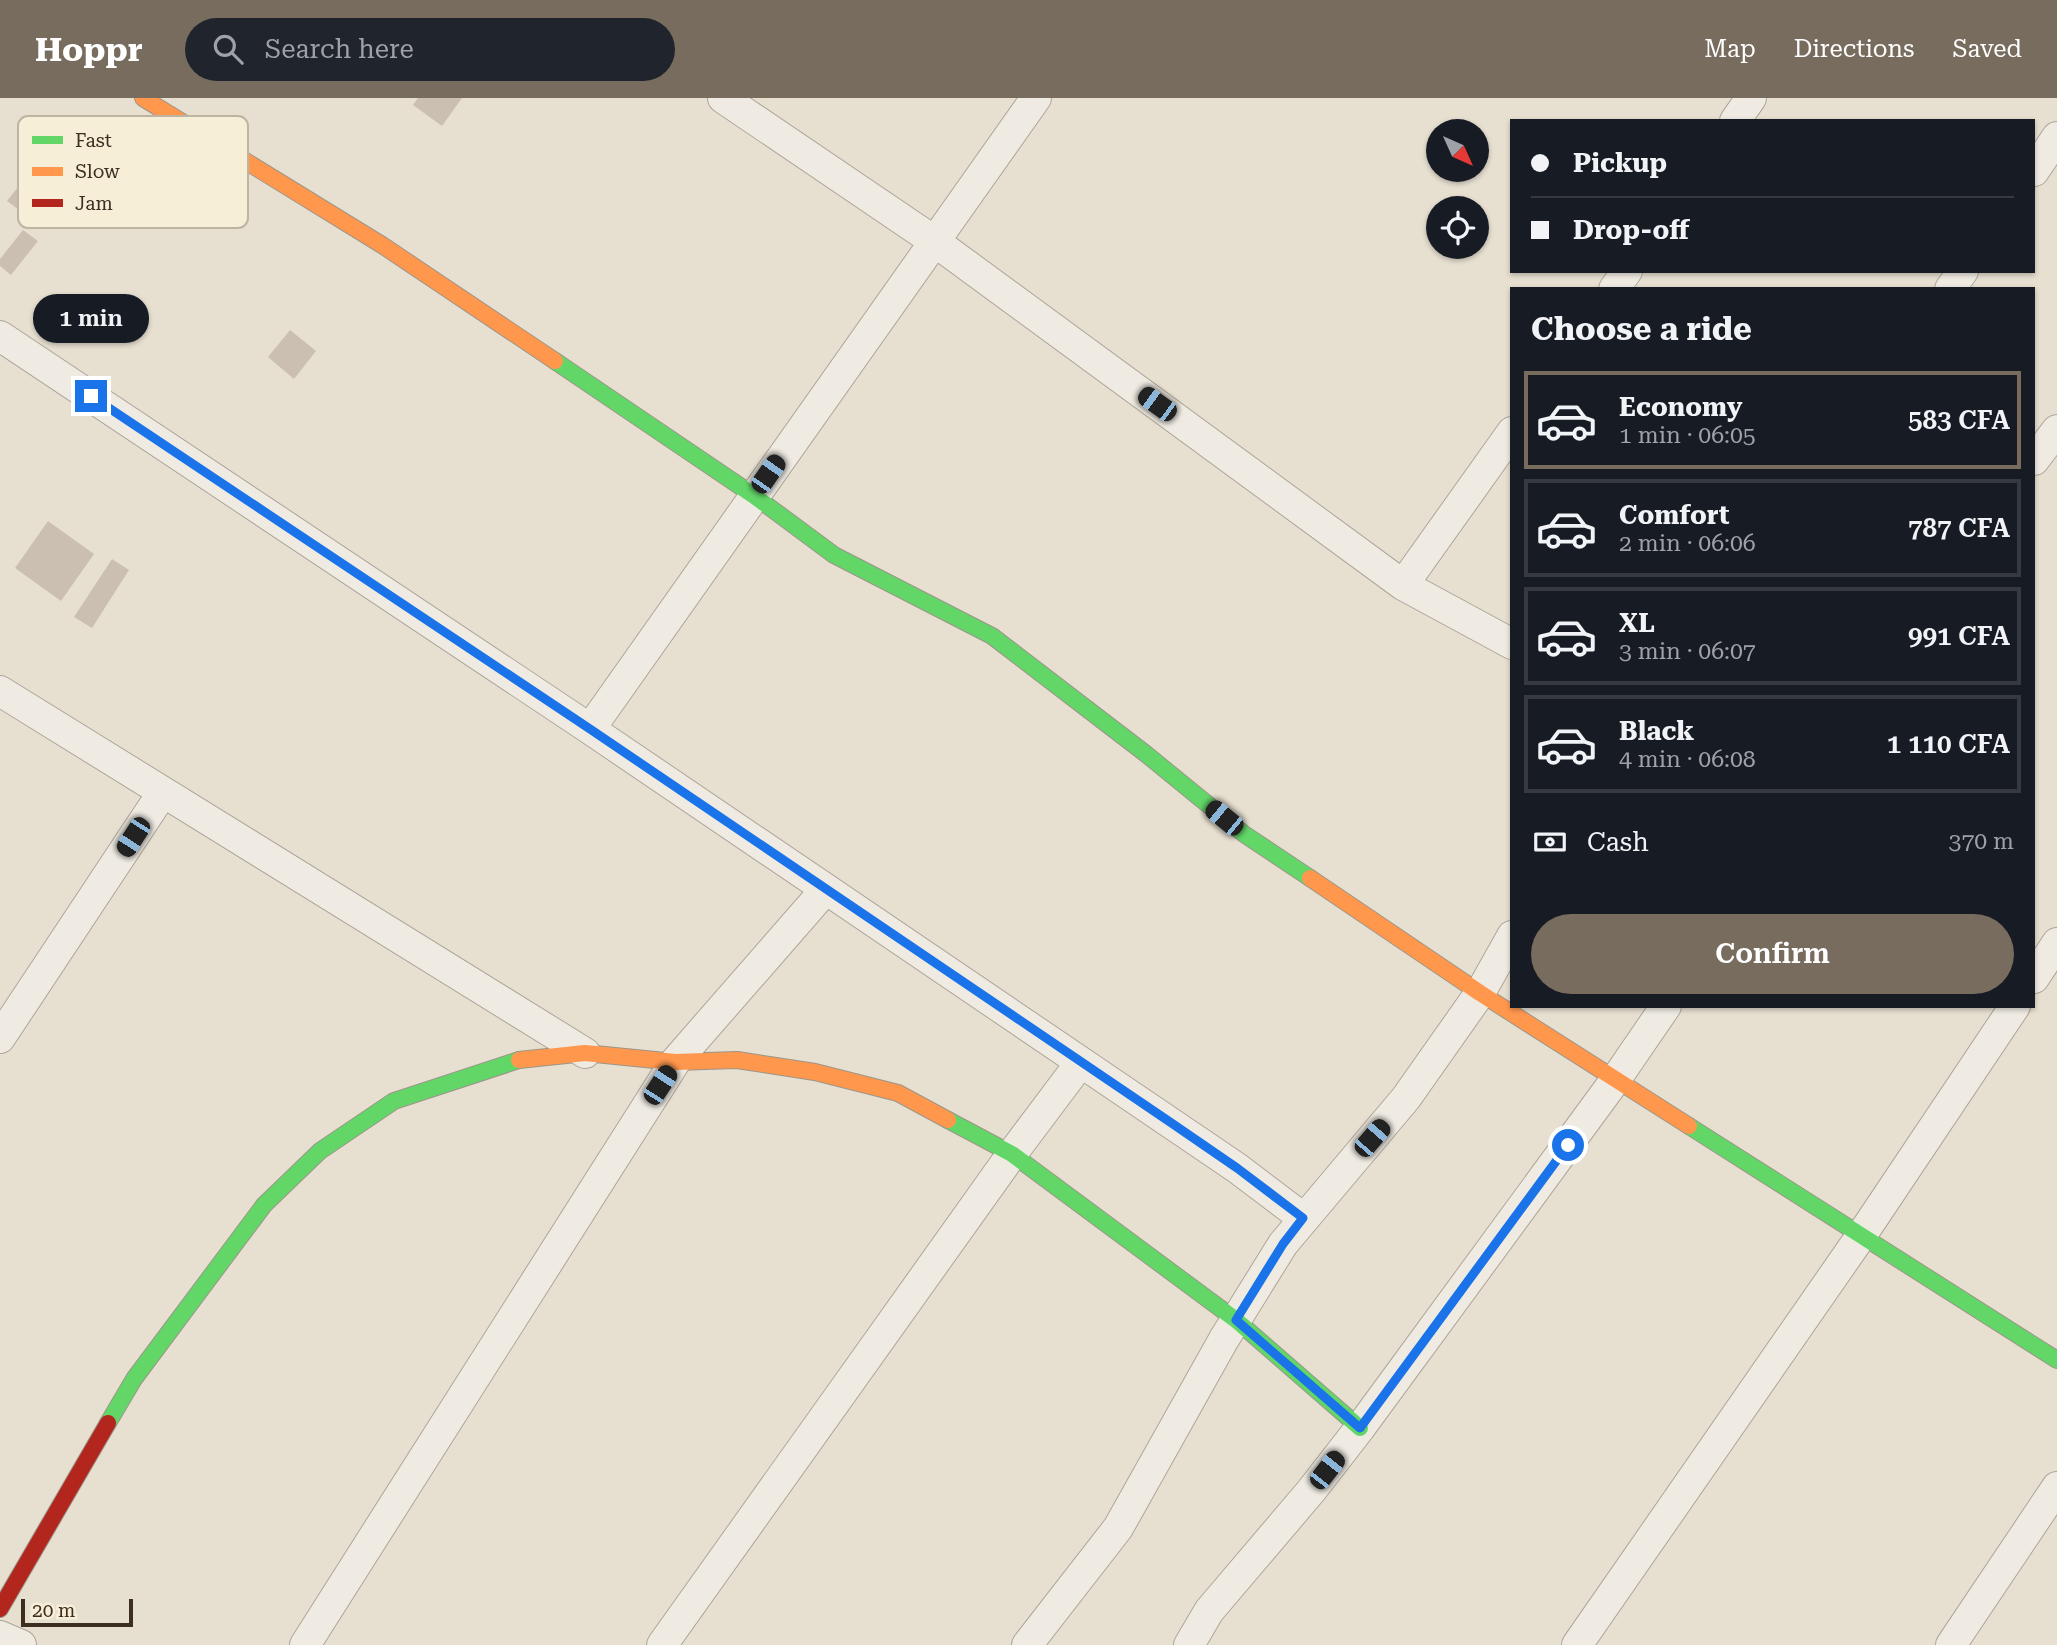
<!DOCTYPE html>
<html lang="en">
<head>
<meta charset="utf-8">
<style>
  :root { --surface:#171b24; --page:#20242c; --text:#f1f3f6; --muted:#9ea1a6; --line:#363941; --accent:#786c5e }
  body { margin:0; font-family:"Roboto Serif",serif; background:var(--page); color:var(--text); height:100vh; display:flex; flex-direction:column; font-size:26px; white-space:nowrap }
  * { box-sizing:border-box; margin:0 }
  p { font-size:23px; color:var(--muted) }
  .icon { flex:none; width:38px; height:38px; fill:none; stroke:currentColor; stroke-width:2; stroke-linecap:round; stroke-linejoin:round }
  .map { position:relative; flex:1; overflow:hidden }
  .sheet { position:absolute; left:1510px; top:189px; width:525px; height:721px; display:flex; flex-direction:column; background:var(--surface); border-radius:0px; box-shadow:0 2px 5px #0004 }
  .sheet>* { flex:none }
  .hud { position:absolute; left:1510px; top:21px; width:525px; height:154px; border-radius:0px; box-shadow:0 2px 5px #0004; display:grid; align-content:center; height:154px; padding:0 21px; background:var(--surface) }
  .needle { width:46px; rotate:135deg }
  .fabs { position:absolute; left:1426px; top:21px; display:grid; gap:14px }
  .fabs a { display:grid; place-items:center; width:63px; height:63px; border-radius:50%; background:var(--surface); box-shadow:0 2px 5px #0004; font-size:35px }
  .scale { position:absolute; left:21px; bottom:18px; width:112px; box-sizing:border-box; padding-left:7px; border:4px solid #3d2e20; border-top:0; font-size:19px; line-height:24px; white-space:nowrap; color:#3d2e20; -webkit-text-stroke:5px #f7eed8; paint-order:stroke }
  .end { position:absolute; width:32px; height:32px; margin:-16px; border:9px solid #1a73e8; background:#fff; box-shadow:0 0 0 4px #fff }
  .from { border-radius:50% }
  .bubble { position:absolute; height:49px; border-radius:24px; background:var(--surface); box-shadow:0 2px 5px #0004; font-size:23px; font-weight:600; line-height:49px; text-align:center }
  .car { position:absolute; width:21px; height:42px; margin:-21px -10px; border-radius:9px; box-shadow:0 0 5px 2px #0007; background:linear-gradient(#222 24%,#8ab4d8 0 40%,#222 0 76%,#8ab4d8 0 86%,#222 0) }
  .hud b { display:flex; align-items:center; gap:24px; height:66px; font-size:26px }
  .hud b+b { border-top:2px solid var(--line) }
  .hud i { width:18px; height:18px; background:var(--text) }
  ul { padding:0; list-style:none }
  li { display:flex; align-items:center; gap:21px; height:98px; margin:0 14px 10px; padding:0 7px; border:4px solid var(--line); border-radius:0px }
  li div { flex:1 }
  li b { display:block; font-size:26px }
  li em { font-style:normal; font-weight:600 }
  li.active { border-color:var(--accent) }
  li>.icon { width:63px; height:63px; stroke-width:1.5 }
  h2 { padding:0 21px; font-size:32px; line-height:84px }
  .pay { display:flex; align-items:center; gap:18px; height:77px; padding:0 21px; font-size:26px }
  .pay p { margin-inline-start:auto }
  .primary-button { display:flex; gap:14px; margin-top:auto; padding:14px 21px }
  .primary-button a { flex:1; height:80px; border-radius:42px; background:var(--accent); color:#fff; font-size:28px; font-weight:600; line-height:80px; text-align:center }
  header { display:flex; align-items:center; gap:42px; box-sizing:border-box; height:98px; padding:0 35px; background:var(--accent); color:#fff }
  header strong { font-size:33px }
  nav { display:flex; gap:38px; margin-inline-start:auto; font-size:24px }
  .search { width:490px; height:63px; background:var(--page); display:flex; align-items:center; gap:18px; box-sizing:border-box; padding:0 24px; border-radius:38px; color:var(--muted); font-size:26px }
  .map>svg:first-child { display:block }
  .building { fill:#cbbfb2 }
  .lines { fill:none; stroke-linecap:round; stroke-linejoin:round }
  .street-casing { stroke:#ada599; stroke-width:32 }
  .fast-casing { stroke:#9c958a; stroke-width:18 }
  .slow-casing { stroke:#9c958a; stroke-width:18 }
  .jam-casing { stroke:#9c958a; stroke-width:18 }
  .street { stroke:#efebe3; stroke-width:30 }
  .fast { stroke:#63d668; stroke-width:16 }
  .slow { stroke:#ff974d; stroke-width:16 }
  .jam { stroke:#b3261e; stroke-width:16 }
  .route { stroke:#1a73e8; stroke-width:9 }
  .key { fill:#f7eed8; stroke:#bfb4a1; stroke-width:2 }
  .key-label { font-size:19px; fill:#3d2e20 }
</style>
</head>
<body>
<header>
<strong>Hoppr</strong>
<div class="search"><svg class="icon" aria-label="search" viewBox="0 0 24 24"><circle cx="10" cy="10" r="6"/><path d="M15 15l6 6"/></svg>Search here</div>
<nav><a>Map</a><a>Directions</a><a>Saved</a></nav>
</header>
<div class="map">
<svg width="2057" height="1547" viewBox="0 0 2057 1547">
  <rect width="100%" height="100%" fill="#e7e0d1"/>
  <path class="building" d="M 418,0 L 462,0 L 442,28 L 413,7 Z
    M 29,75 L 56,95 L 34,123 L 7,103 Z
    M 23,132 L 38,143 L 11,177 L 0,168 L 0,161 Z
    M 290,232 L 316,253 L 294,281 L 268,259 Z
    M 48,423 L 94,456 L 61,503 L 15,470 Z
    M 112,461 L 129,472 L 92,530 L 74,519 Z"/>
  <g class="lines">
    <defs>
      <path id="street" d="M 723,0 L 934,143 L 1403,487 L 1512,334
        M 1735,23 L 1751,0
        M 2034,73 L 2057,39
        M 1614,191 L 1627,173
        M 1950,191 L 1963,173
        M 0,238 L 590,631 L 1237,1070 L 1303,1120
        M 2034,362 L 2057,332
        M 1403,487 L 1512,546
        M 0,593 L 585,955
        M 590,631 L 1036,0
        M 2034,880 L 2057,845
        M 0,940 L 163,694
        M 0,1538 L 21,1547
        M 305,1547 L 675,964 L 826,791
        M 662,1547 L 1012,1056 L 1081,964
        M 1027,1547 L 1118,1430 L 1224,1241 L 1283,1146 L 1406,1000 L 1480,895 L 1512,838
        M 1189,1547 L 1209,1513 L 1311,1393 L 1360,1330 L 1616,981 L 1666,908
        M 1577,1547 L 1861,1138 L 2015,908
        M 1951,1547 L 2057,1389"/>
      <path id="fast" d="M 555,263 L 753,397 L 834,457 L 992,538 L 1146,656 L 1244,736 L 1310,780
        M 948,1022 L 1012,1056 L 1236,1222 L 1360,1330
        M 1689,1028 L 2057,1262
        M 108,1325 L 134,1281 L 264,1107 L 320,1053 L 394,1003 L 519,962"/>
      <path id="slow" d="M 143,0 L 382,147 L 555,263
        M 1310,780 L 1480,895 L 1689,1028
        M 519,962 L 585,955 L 675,964 L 737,962 L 815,974 L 898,995 L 948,1022"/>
      <path id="jam" d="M 0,1511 L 108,1325"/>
    </defs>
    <use href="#street" class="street-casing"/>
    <use href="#fast" class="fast-casing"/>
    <use href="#slow" class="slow-casing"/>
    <use href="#jam" class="jam-casing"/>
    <use href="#street" class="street"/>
    <use href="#fast" class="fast"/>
    <use href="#slow" class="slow"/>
    <use href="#jam" class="jam"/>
  </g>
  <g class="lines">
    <path class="route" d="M 91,298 L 590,631 L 1170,1024 L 1237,1070 L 1303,1120 L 1283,1146 L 1236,1222 L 1360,1330 L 1568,1047"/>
  </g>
  <rect x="18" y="18" width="230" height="112" rx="10" class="key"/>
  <rect x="32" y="38" width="31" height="8" fill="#63d668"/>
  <rect x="32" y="69" width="31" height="9" fill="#ff974d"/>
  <rect x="32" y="101" width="31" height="8" fill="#b3261e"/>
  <g class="key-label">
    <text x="75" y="49">Fast</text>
    <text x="75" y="80">Slow</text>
    <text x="75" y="112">Jam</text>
  </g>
</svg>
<div class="fabs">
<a><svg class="needle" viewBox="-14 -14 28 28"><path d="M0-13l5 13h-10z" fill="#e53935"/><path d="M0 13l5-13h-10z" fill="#9ea1a6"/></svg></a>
<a><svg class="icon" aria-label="locate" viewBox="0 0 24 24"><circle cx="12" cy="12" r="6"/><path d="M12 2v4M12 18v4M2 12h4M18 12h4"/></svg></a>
</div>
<div class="scale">20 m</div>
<i class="end from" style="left:1568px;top:1047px"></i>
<i class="end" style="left:91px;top:298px"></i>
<div class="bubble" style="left:33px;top:196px;width:116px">1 min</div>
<i class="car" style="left:1157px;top:306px;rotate:306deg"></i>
<i class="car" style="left:768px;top:376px;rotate:35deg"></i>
<i class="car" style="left:1224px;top:720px;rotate:309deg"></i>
<i class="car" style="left:133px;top:739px;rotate:213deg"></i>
<i class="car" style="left:660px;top:987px;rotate:33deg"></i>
<i class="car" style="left:1372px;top:1040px;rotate:41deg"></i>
<i class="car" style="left:1327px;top:1372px;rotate:38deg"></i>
<div class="hud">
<b><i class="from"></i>Pickup</b>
<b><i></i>Drop-off</b>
</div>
<section class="sheet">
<h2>Choose a ride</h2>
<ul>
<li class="active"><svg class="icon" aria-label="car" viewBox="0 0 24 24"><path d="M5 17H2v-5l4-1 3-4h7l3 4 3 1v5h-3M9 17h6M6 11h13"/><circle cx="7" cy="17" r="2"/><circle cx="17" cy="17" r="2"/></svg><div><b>Economy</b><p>1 min · 06:05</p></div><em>583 CFA</em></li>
<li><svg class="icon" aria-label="car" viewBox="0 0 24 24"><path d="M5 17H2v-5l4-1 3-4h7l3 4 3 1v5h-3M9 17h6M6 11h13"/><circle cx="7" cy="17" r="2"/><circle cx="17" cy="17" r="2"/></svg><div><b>Comfort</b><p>2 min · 06:06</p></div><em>787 CFA</em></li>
<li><svg class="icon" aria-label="car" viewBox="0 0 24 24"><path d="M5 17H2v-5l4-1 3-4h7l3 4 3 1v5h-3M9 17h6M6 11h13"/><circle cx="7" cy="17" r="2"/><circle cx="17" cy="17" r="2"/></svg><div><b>XL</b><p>3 min · 06:07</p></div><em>991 CFA</em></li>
<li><svg class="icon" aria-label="car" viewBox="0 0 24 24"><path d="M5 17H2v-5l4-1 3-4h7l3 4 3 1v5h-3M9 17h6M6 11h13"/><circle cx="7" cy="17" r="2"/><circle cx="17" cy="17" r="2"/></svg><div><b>Black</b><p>4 min · 06:08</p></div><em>1 110 CFA</em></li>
</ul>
<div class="pay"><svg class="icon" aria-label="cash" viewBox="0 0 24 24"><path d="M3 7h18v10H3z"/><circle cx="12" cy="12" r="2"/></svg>Cash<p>370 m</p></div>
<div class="primary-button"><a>Confirm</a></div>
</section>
</div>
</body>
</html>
